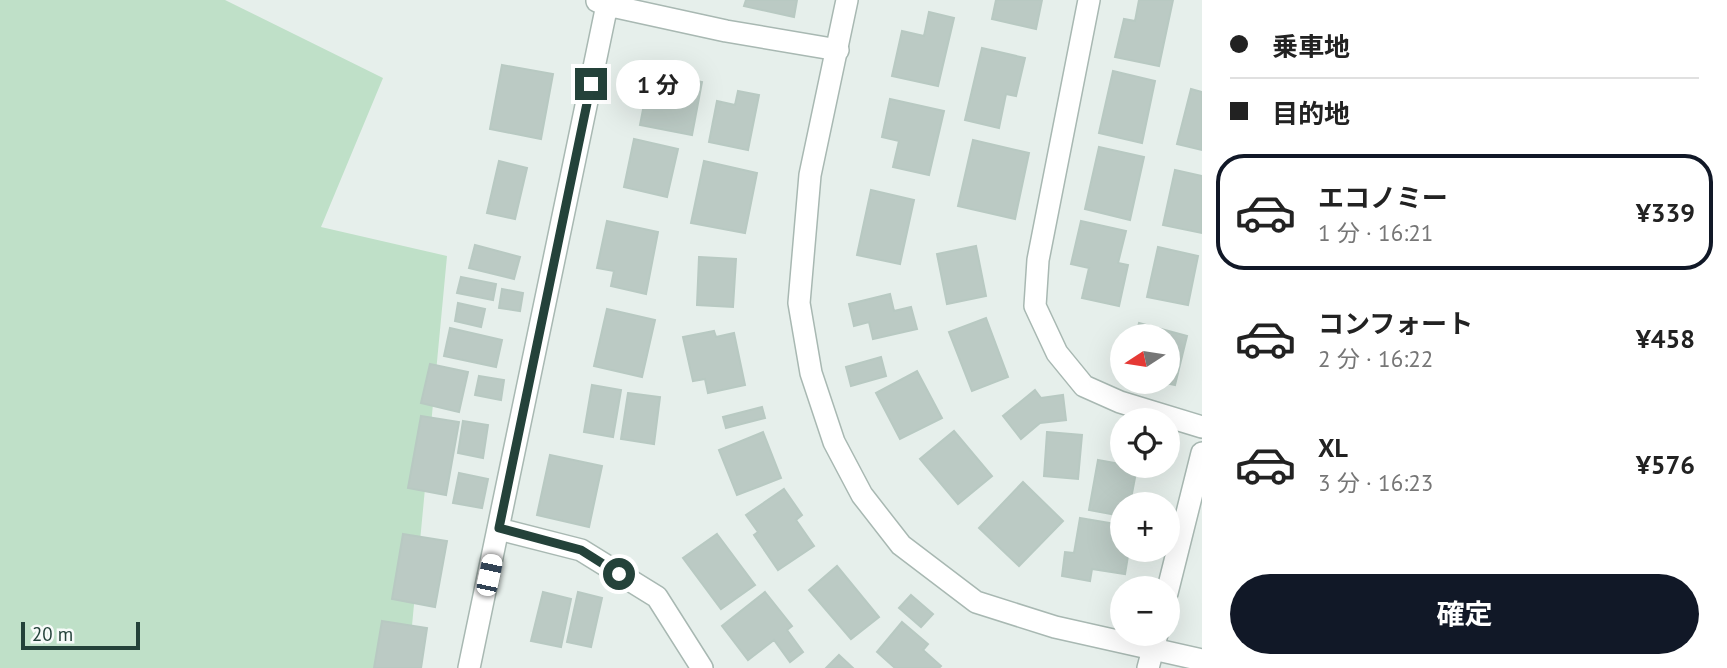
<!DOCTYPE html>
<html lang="ja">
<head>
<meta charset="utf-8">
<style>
  :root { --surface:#fff; --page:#f6f6f6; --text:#222; --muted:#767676; --line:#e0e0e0; --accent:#111827 }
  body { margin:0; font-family:"PT Sans","Noto Sans JP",sans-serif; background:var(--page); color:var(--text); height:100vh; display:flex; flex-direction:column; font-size:26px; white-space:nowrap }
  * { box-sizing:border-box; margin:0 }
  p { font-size:23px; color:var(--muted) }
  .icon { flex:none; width:38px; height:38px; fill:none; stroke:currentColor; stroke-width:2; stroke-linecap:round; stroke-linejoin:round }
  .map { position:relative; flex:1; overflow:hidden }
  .drawer { display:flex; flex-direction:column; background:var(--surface); width:525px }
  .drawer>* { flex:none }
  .top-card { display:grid; align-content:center; height:154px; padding:0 28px; background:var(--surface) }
  .needle { width:46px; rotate:258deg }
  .tools { position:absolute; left:1110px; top:324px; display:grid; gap:14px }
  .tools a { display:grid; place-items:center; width:70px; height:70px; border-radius:50%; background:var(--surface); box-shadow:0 7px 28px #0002; font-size:35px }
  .scale { position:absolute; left:21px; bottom:18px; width:119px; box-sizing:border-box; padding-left:7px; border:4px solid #24423a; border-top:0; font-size:19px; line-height:24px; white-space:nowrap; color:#24423a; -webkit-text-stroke:5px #f7fbf9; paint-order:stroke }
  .end { position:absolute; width:32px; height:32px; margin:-16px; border:9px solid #24423a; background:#fff; box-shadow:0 0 0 4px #fff }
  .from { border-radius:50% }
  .bubble { position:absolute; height:49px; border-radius:24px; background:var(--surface); box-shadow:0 7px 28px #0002; font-size:23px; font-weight:700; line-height:49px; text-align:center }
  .car { position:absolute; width:21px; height:42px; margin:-21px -10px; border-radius:9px; box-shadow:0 0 5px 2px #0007; background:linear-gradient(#fff 24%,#345 0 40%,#fff 0 76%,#345 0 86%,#fff 0) }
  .top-card b { display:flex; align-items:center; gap:24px; height:66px; font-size:26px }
  .top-card b+b { border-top:2px solid var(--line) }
  .top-card i { width:18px; height:18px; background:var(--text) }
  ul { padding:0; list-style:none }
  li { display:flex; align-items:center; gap:21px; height:116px; margin:0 14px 10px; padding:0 14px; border:4px solid transparent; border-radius:28px }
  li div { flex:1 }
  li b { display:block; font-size:26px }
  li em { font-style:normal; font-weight:700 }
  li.on { border-color:var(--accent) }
  li>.icon { width:63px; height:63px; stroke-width:1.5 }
  .cta { display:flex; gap:14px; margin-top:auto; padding:14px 28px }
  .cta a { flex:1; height:80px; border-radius:42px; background:var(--accent); color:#fff; font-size:28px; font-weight:700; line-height:80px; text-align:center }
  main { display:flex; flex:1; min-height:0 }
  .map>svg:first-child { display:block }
  .green { fill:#bfe0c8 }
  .building { fill:#bbcac4; stroke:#b8c9c2; stroke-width:2 }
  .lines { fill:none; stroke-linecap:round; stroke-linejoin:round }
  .minor-casing { stroke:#a8b8b2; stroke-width:24 }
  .tertiary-casing { stroke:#a8b8b2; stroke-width:24 }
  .minor { stroke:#fff; stroke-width:21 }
  .tertiary { stroke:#fff; stroke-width:21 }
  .route { stroke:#24423a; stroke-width:9 }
</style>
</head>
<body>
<main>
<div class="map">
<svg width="1202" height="668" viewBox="0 0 1202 668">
  <rect width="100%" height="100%" fill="#e6efeb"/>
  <path class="green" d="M 0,0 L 225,0 L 383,78 L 321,227 L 447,256 L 408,668 L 0,668 Z"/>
  <path class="building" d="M 746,0 L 797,0 L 794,17 L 744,6 Z
    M 996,0 L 1042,0 L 1036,29 L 992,19 Z
    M 1139,0 L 1173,0 L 1159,66 L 1115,57 L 1124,19 L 1135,21 Z
    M 929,12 L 954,18 L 938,86 L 892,76 L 902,31 L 924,36 Z
    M 982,48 L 1025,58 L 1016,96 L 1006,94 L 999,128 L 965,120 Z
    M 502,65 L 553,74 L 541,139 L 490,129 Z
    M 1113,71 L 1155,81 L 1142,143 L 1099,133 Z
    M 674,76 L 702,82 L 692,135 L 640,125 L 648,84 L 671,90 Z
    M 1191,89 L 1202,92 L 1202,150 L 1177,144 Z
    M 738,91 L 759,95 L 748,150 L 709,142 L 717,101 L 735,105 Z
    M 890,99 L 944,111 L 929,175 L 893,167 L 899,141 L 882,137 Z
    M 634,139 L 678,149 L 667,197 L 624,187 Z
    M 973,140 L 1029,153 L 1015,219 L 958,206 Z
    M 1099,147 L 1144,157 L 1130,220 L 1085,209 Z
    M 499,161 L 527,168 L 515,219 L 487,213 Z
    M 704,161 L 757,173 L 745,233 L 691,223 Z
    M 1175,170 L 1202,176 L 1202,233 L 1163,225 Z
    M 871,190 L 914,200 L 900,264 L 857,255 Z
    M 607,221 L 658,232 L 646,294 L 611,286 L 614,271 L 597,268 Z
    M 1081,221 L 1126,231 L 1118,263 L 1128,265 L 1119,306 L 1082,298 L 1089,268 L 1071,264 Z
    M 475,245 L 520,257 L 514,279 L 469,268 Z
    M 976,246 L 986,296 L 947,304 L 937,254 Z
    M 1158,247 L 1198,256 L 1188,305 L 1147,297 Z
    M 699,257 L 736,259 L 733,307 L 697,305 Z
    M 461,277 L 496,284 L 493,300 L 457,293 Z
    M 502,289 L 523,293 L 520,311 L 499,308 Z
    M 890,294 L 894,311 L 911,307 L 917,329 L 873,339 L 869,322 L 854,326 L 849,304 Z
    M 458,303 L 485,309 L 481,327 L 455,321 Z
    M 607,309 L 655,320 L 642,377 L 594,366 Z
    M 986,318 L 1008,377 L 972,391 L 949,332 Z
    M 1139,323 L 1187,336 L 1175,385 L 1161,382 L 1167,382 L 1167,336 L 1136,336 Z
    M 450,328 L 502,340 L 496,367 L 444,356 Z
    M 714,331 L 716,337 L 734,333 L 745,385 L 708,393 L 705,379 L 693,381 L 683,337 Z
    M 881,357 L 886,376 L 851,386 L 846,367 Z
    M 430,364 L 468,372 L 459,412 L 421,403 Z
    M 917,371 L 942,418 L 900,439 L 876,393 Z
    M 479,376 L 504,380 L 501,400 L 475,395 Z
    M 592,385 L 621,390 L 613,437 L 584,432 Z
    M 1035,390 L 1041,398 L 1063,395 L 1066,420 L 1040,423 L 1021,439 L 1003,416 Z
    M 628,393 L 660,397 L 654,444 L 621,439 Z
    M 762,407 L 765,418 L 726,428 L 723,417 Z
    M 421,416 L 459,422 L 446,495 L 408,488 Z
    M 463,421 L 488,425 L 483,458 L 458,453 Z
    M 954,431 L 992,476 L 958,504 L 920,459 Z
    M 763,432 L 781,478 L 737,495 L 719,450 Z
    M 1047,432 L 1082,435 L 1078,479 L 1044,476 Z
    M 550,455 L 602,466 L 589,527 L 537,515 Z
    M 1098,460 L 1137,467 L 1130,504 L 1122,504 L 1122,516 L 1089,510 Z
    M 459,473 L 488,479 L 482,508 L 453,503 Z
    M 1023,482 L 1063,521 L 1019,566 L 979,528 Z
    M 784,489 L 802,515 L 796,520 L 814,546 L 778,570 L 754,535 L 758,532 L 746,515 Z
    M 1080,518 L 1122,525 L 1122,550 L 1129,550 L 1125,574 L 1092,569 L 1090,581 L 1062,576 L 1065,552 L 1074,553 Z
    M 403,534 L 447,541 L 435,607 L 392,599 Z
    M 717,534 L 755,585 L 721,609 L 683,558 Z
    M 837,566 L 879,617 L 851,639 L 809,590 Z
    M 543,592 L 571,599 L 561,647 L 531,641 Z
    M 578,592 L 602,598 L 591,647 L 567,642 Z
    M 765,592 L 792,626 L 787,630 L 803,652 L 790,662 L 774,640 L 748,660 L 722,626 Z
    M 911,595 L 933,614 L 921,627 L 899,608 Z
    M 382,621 L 427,628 L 421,668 L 374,668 Z
    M 902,622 L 928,644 L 923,650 L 941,666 L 939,668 L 895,668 L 877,652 Z
    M 839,655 L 853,668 L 826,668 Z"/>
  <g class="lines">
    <defs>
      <path id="minor" d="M 1089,0 L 1038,260 L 1035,306 L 1057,353 L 1084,386 L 1120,402 L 1202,427
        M 597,1 L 607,5 L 726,31 L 838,50
        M 499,529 L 581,550 L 657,597 L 702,668
        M 1167,593 L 1202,453
        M 469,668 L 608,0
        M 1148,668 L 1157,634"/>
      <path id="tertiary" d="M 847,0 L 810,175 L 799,303 L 811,373 L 834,442 L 862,495 L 901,545 L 976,602 L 1055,627 L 1202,660"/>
    </defs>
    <use href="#minor" class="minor-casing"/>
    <use href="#tertiary" class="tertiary-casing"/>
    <use href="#minor" class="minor"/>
    <use href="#tertiary" class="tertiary"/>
  </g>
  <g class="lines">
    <path class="route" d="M 591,84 L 499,528 L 581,550 L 619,574"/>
  </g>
</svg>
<div class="tools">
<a><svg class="needle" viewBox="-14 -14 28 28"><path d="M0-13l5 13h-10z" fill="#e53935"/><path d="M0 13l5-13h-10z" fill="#767676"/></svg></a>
<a><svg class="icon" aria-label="locate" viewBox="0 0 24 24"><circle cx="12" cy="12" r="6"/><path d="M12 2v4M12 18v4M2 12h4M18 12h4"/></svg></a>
<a>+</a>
<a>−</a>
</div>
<div class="scale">20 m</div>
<i class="end from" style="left:619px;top:574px"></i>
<i class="end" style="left:591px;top:84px"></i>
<div class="bubble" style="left:616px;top:60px;width:84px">1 分</div>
<i class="car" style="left:489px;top:575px;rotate:12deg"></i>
</div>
<section class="drawer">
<div class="top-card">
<b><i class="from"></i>乗車地</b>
<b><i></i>目的地</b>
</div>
<ul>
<li class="on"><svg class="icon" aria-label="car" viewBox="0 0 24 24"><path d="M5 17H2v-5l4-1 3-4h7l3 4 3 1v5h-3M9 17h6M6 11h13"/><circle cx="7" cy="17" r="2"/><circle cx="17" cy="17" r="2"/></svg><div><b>エコノミー</b><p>1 分 · 16:21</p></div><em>¥339</em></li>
<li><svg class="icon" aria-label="car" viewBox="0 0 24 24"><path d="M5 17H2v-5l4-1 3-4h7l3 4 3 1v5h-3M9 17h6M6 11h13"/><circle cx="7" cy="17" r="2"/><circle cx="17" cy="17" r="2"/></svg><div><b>コンフォート</b><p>2 分 · 16:22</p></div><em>¥458</em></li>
<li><svg class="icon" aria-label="car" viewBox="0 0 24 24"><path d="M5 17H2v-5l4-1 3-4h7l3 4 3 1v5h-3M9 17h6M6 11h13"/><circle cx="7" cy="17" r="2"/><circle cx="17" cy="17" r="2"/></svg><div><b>XL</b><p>3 分 · 16:23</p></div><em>¥576</em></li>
</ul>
<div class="cta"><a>確定</a></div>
</section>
</main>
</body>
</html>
